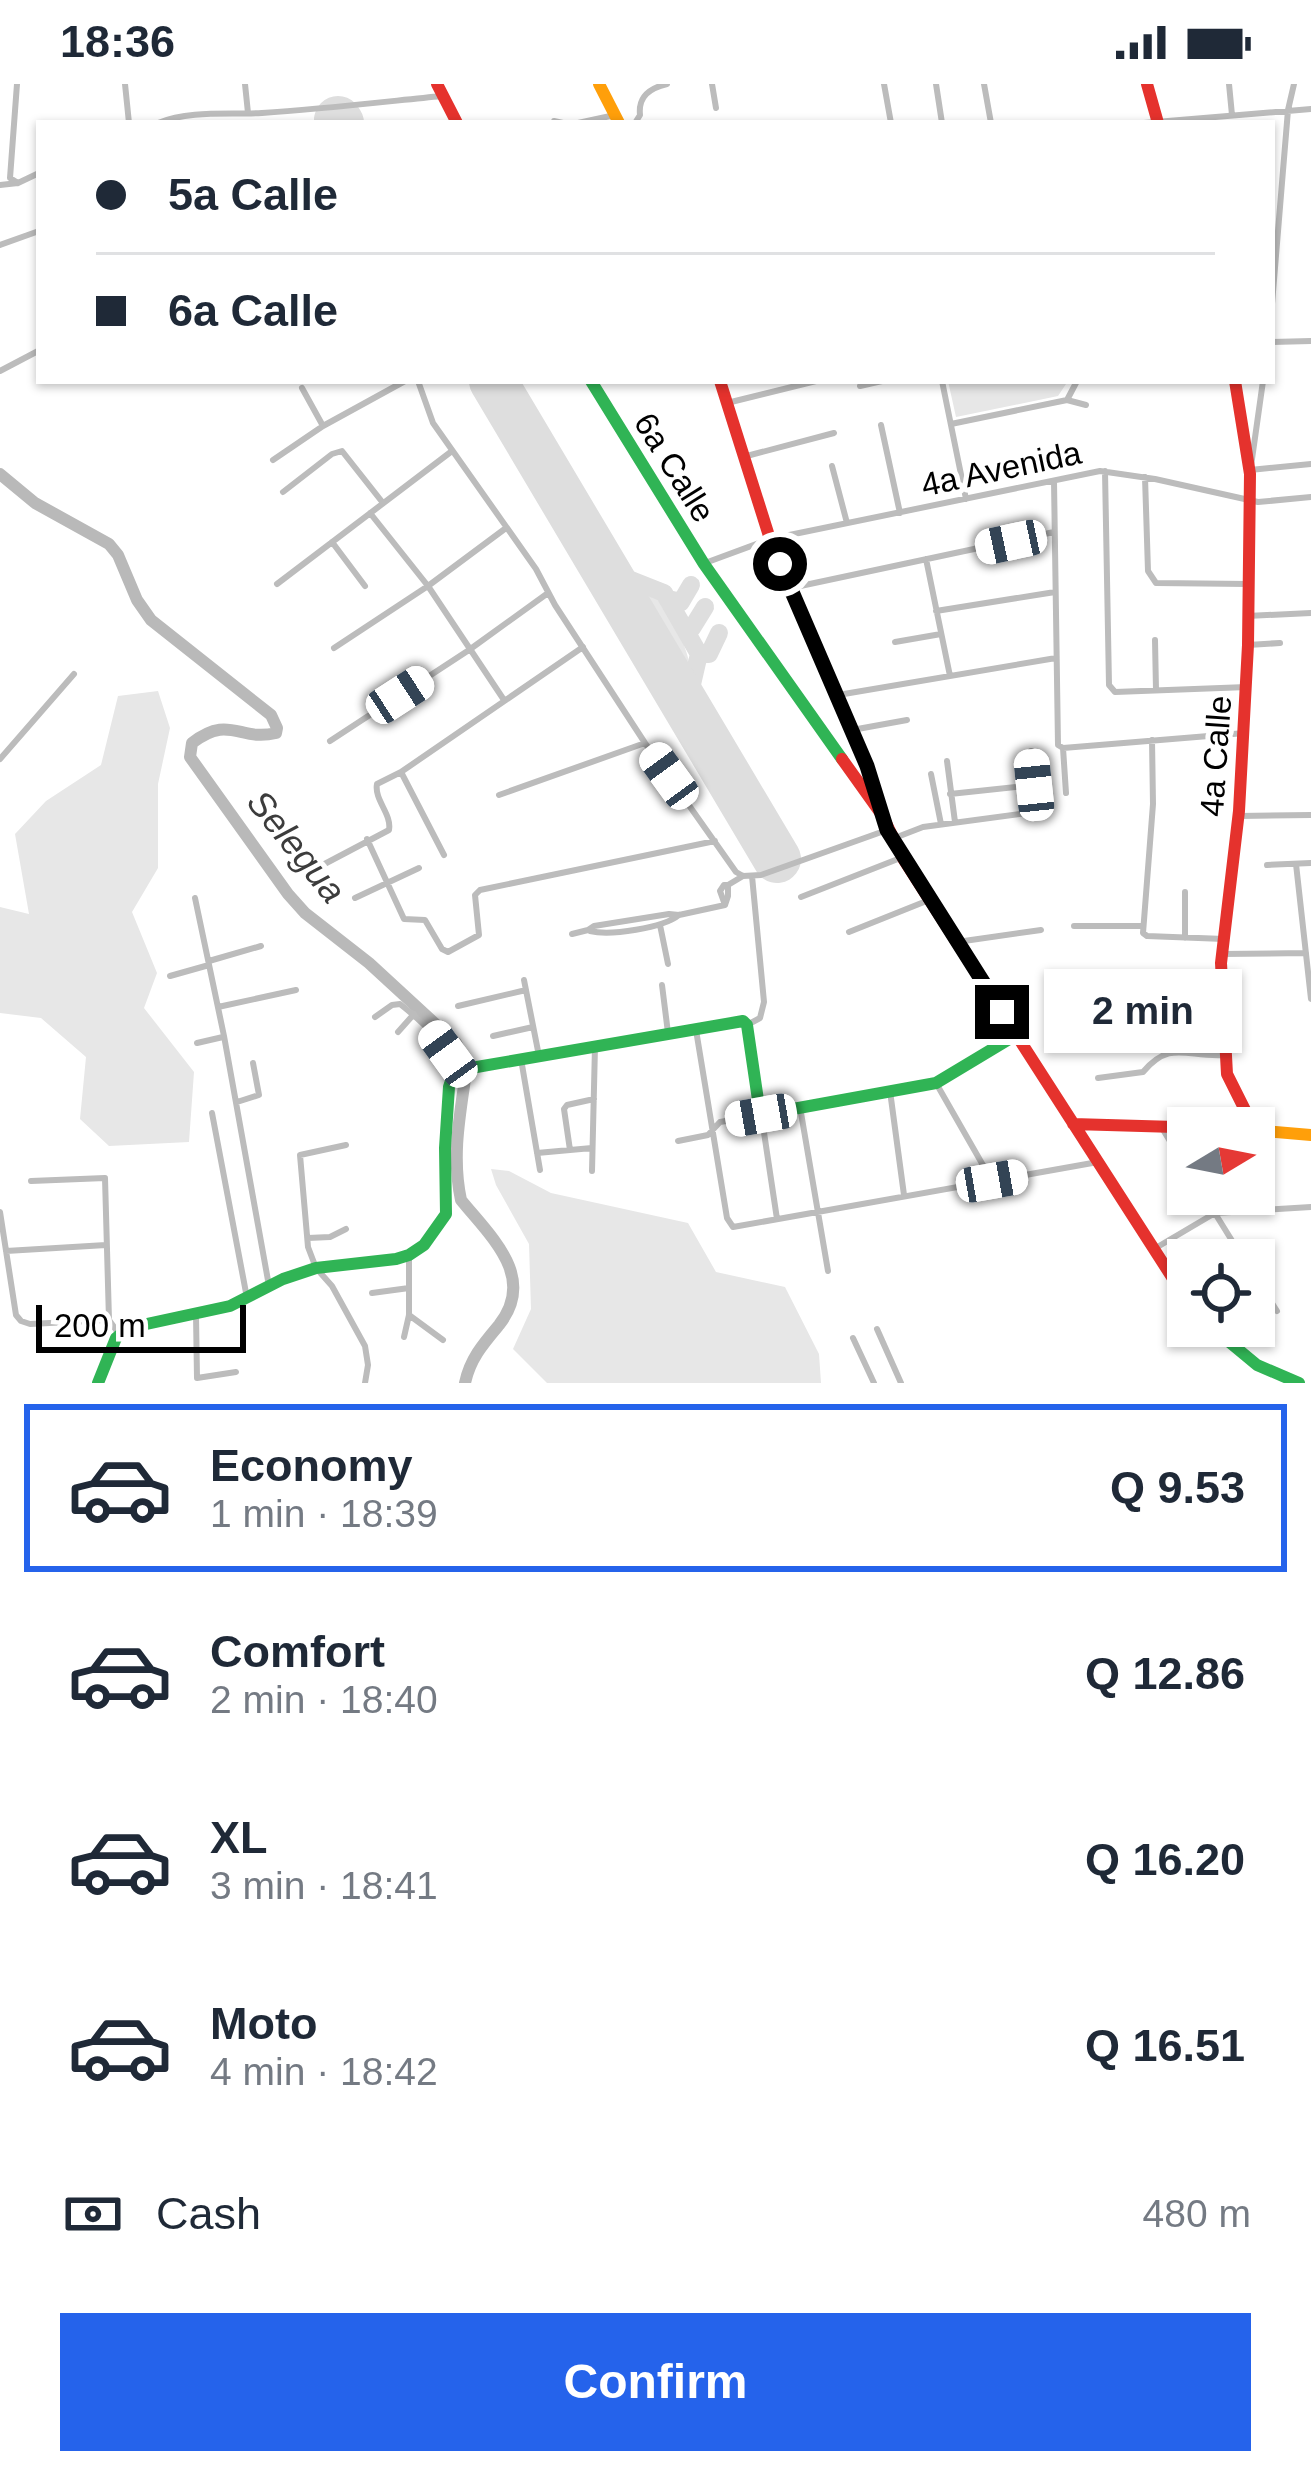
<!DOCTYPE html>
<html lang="en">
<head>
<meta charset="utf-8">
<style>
  :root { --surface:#fff; --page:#f2f2f3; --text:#1f2937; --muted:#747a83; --line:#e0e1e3; --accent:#2563eb }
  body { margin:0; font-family:Helvetica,sans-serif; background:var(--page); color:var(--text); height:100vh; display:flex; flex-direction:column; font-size:45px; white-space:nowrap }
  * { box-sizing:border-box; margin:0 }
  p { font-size:39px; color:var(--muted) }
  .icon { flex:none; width:66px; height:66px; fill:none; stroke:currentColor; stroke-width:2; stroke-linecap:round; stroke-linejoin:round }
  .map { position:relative; height:1299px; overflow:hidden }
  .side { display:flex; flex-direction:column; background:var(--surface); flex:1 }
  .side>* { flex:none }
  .hud { position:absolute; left:36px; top:36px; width:1239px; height:264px; border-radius:0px; box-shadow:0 3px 9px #0004; display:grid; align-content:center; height:264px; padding:0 60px; background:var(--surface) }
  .needle { width:78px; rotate:80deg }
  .fabs { position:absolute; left:1167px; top:1023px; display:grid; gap:24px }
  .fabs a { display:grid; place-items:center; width:108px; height:108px; border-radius:0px; background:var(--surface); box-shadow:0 3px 9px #0004; font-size:60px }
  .scale { position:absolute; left:36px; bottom:30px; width:210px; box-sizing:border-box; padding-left:12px; border:6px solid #000; border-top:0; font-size:33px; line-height:42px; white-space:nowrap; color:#000; -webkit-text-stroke:9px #fff; paint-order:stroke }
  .end { position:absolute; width:54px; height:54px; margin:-27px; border:15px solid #000; background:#fff; box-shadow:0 0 0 6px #fff }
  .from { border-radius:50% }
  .bubble { position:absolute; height:84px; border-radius:0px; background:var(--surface); box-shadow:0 3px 9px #0004; font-size:39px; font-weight:600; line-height:84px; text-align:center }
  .car { position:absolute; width:36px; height:72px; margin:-36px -18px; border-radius:15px; box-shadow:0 0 9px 3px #0007; background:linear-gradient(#fff 24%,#345 0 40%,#fff 0 76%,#345 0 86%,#fff 0) }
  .hud b { display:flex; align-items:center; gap:42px; height:114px; font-size:45px }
  .hud b+b { border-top:3px solid var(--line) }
  .hud i { width:30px; height:30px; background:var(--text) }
  ul { padding:21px 0 0; list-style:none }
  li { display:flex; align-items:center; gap:36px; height:168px; margin:0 24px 18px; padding:0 36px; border:6px solid transparent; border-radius:0px }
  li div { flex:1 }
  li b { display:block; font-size:45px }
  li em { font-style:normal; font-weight:600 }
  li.current { border-color:var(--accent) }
  li>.icon { width:108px; height:108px; stroke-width:1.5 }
  .pay { display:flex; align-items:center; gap:30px; height:132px; padding:0 60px; font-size:45px }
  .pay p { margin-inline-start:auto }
  .action { display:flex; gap:24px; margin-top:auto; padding:24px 60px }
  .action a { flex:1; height:138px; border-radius:0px; background:var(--accent); color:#fff; font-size:48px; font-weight:600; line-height:138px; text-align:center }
  .status { display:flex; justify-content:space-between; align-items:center; height:84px; padding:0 60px; background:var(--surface); direction:ltr }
  .status svg { height:33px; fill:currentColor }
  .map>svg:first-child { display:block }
  .green { fill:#e7e7e7 }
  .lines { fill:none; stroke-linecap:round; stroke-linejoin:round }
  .river { stroke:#b9b9b9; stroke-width:12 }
  .taxiway { stroke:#dedede; stroke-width:18 }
  .runway { stroke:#dedede; stroke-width:48 }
  .street { stroke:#bcbcbc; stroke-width:6 }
  .fast { stroke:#30b455; stroke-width:12 }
  .slow { stroke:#ff9f0a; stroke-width:12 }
  .jam { stroke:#e5322d; stroke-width:12 }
  .route { stroke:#000; stroke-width:15 }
  .labels { text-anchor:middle; stroke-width:10; stroke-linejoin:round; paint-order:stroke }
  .street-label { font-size:33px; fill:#000; stroke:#fff }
  .water-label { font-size:36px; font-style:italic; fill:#3c3c3c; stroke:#fff }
</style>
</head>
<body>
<div class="status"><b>18:36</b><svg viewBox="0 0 49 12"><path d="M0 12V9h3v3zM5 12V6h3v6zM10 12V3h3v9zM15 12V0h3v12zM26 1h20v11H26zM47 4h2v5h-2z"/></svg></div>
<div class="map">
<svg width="1311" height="1299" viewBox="0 0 1311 1299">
  <rect width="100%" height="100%" fill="#fff"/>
  <path class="green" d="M 948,297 L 1068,297 L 1058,312 L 956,333 Z
    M 634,506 C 642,506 646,505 653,510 C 668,521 689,566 690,584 L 683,596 L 680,596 L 630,509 Z
    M 158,607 L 170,644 L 158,700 L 158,784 L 132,828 L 157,889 L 144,924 L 194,988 L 189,1058 L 109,1062 L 80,1035 L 86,973 L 41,934 L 0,929 L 0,823 L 29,830 L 15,750 L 46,717 L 101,681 L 118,612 Z
    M 491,1085 L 509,1087 L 551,1109 L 688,1139 L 716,1188 L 785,1203 L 819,1270 L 821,1299 L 547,1299 L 513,1265 L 531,1225 L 529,1160 L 496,1101 Z"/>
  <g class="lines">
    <path class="river" d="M 0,390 L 35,419 L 109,460 L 118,471 L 137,516 L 151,536 L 271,631 L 277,644 L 276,649 C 239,658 230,630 192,659 L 190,673 L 288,810 L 305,829 L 369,879 L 456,959 L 467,981 C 461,1026 451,1070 461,1116 C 491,1153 537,1193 499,1241 C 483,1260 470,1275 465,1299"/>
    <path class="taxiway" d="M 606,486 L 664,509 L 699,570 L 687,622
      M 668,515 L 681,518 L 691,501
      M 684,543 L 692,544 L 705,523
      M 699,570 L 709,570 L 719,549"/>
    <path class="runway" d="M 338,36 L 340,39
      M 493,297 L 777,775"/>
    <path class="street" d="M 17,0 L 10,94 L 18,99
      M 125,0 L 129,39
      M 245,0 L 248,29
      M 712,0 L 716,24
      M 884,0 L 891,39
      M 936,0 L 942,39
      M 984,0 L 991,39
      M 1229,0 L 1232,31
      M 554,37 L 563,39
      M 158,39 C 191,26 228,31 262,29 C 322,25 382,18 442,12
      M 578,39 L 615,31
      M 635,39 L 640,31 C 638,12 650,4 667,0
      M 1144,39 L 1311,25
      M 0,101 L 18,99 L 39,89
      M 0,161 L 39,147
      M 1272,220 L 1288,26 L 1294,0
      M 1272,258 L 1311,257
      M 0,287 L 38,267
      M 418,297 L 433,339 L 536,485 L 555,521 L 645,659 L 736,788 L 743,792 L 761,791 L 887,746
      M 942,297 L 966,415
      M 860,302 L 882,297
      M 302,304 L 323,342
      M 1067,316 L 1086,321
      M 727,319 L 816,297
      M 951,340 L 1067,316 L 1077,297
      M 881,341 L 900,429
      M 743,373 L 834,349
      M 273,376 L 323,342 L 405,297
      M 832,382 L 847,439
      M 1251,382 L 1263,297
      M 1250,386 L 1311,380
      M 1105,387 L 1109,601 L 1115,608 L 1247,603
      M 1145,393 L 1148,487 L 1156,499 L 1248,500
      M 1054,397 L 1058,661 L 1063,664 L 1245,649
      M 283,408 L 332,370 L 342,367 L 383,419
      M 370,429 L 428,502 L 504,616
      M 332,458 L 365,502
      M 926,475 L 950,592
      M 705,479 L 770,455 L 1100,387 L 1155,395 L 1258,418 L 1311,413
      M 277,500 L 452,367
      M 791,504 L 1054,448
      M 936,527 L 1055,508
      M 1247,532 L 1311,529
      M 1155,556 L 1156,606
      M 895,558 L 941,550
      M 1248,561 L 1280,559
      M 334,564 L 428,502 L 506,444
      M 838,611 L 1056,574
      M 852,646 L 907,636
      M 1152,656 L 1153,720 L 1143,849 L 1147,852 L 1224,855
      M 330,657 L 469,566 L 548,509
      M 1063,664 L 1066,709
      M 0,675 L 74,590
      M 947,677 L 955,738
      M 401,688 L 444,771
      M 931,690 L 941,740
      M 950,710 L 1034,701
      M 499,711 L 645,659
      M 1239,732 L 1311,731
      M 277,746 L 306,782 L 315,785 L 389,746 C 392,730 374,716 377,700 L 401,688 L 583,563
      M 367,755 L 404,835 L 425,836 L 442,865 L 448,868 L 479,851 L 475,811 L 480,806 L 715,757
      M 892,755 L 923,743 L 1034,728 L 1031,667
      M 1296,780 L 1311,915
      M 1267,781 L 1311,779
      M 1185,808 L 1185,854
      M 801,813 L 903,773
      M 195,814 L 224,952 L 269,1202
      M 355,814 L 419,784
      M 725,821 L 720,807 L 724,801 L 728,801
      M 660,841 L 668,880
      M 1074,842 L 1142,842
      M 590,847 C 610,852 663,844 679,831
      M 849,848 L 929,816
      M 572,850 L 588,846 L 594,842 L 669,830 L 679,831 L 725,821 L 728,812 L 728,801 L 743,792
      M 957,858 L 1041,846
      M 1222,870 L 1306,869
      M 209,877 L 261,862
      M 170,892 L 209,881
      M 524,896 L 539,972
      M 662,901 L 668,949
      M 1152,903 L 1222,902
      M 458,922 L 526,906
      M 218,923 L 296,906
      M 375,933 L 392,921 L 400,920 C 424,939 443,957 456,985
      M 747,941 L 760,934 L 764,918 L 752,792
      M 696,946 L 727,1134 L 733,1143 L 1098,1078
      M 398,948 L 414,930
      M 493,952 L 533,943
      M 197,959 L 223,953
      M 521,975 L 540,1086
      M 1098,994 L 1143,988 C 1171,955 1187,974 1225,971
      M 936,999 L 992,1097
      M 890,1007 L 904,1111
      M 237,1018 L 259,1011 L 253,979
      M 760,1022 L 777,1135
      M 800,1023 L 828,1187
      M 212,1029 L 247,1214
      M 1162,1044 L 1188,1087
      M 678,1057 L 708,1051 L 720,1038 L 761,1031
      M 346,1061 L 300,1071 L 308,1163 L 316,1184 L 332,1202 L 365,1262 L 368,1281 L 365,1299
      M 570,1066 L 564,1025 L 567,1021 L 594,1015
      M 537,1069 L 592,1064
      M 592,1087 L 595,962
      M 31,1097 L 105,1094 L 109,1236 L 119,1250
      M 1203,1110 L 1244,1176
      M 0,1128 L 16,1231 L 21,1237 L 30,1240 L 109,1236
      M 308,1154 L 330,1153 L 346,1145
      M 1154,1165 L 1215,1129 L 1311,1123
      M 6,1167 L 106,1161
      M 1254,1191 L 1277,1227
      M 372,1209 L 409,1204
      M 196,1231 L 197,1294 L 236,1288
      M 409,1231 L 443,1256
      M 877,1245 L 901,1299
      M 404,1253 L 409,1231 L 409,1171
      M 853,1254 L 874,1299"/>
    <path class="fast" d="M 591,297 L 704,480 L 842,675
      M 471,984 L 743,937 L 747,941 L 758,1016 L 760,1022 L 771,1029 L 936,999 L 1016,951
      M 1210,1242 L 1257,1281 L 1299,1299
      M 98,1299 L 116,1254 L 128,1244 L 230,1222 L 283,1195 L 316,1184 L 396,1175 L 409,1171 L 424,1161 L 446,1130 L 445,1064 L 449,1003 L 454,988 L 462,985"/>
    <path class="slow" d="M 599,0 L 619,39
      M 1254,1046 L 1311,1051"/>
    <path class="jam" d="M 437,0 L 457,39
      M 1147,0 L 1158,39
      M 720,297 L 770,455 L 867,682 L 881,726
      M 1235,297 L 1250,390 L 1248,561 L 1239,727 L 1221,879 L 1227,990 L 1254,1044
      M 842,675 L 882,731 L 904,776 L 1188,1218
      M 1073,1040 L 1210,1044"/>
  </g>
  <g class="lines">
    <path class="route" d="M 780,480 L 867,682 L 887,746 L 1002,928"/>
  </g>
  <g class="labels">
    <g class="street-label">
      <text transform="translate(675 383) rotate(58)" y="12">6a Calle</text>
      <text transform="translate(1001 384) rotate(-12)" y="12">4a Avenida</text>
      <text transform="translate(1215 672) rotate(-86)" y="12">4a Calle</text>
    </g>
    <g class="water-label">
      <text transform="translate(297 762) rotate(51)" y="13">Selegua</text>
    </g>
  </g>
</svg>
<div class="fabs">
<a><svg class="needle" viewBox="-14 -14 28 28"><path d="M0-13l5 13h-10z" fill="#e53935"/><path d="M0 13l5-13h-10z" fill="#747a83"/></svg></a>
<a><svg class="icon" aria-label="locate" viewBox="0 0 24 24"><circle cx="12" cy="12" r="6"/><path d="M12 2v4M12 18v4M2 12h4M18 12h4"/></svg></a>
</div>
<div class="scale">200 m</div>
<i class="end from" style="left:780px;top:480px"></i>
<i class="end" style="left:1002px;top:928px"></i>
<div class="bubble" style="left:1044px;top:885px;width:198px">2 min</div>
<i class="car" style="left:1011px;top:458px;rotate:258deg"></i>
<i class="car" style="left:400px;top:611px;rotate:57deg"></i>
<i class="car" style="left:669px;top:692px;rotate:324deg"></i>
<i class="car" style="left:1034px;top:701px;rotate:354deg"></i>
<i class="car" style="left:448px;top:970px;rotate:324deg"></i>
<i class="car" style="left:761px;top:1031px;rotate:260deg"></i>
<i class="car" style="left:992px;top:1097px;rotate:80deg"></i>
<div class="hud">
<b><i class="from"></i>5a Calle</b>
<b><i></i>6a Calle</b>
</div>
</div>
<section class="side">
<ul>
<li class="current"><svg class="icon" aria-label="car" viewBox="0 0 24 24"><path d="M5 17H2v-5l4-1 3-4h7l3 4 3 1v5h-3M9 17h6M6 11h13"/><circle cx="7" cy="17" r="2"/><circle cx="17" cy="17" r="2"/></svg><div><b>Economy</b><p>1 min · 18:39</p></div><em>Q 9.53</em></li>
<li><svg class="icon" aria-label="car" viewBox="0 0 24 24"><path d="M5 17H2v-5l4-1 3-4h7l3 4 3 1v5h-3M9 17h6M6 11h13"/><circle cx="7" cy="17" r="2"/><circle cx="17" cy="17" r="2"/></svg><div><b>Comfort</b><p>2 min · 18:40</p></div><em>Q 12.86</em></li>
<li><svg class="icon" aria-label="car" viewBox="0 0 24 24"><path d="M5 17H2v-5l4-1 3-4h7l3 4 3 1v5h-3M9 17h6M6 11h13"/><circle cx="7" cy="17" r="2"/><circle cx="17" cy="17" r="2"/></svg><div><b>XL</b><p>3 min · 18:41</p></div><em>Q 16.20</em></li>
<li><svg class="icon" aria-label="car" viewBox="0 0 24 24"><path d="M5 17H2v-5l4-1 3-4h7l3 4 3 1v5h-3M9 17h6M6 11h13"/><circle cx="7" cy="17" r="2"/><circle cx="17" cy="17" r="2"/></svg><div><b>Moto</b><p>4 min · 18:42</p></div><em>Q 16.51</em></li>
</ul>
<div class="pay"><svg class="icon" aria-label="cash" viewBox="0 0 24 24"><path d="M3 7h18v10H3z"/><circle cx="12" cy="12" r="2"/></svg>Cash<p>480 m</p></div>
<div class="action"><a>Confirm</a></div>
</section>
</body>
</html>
